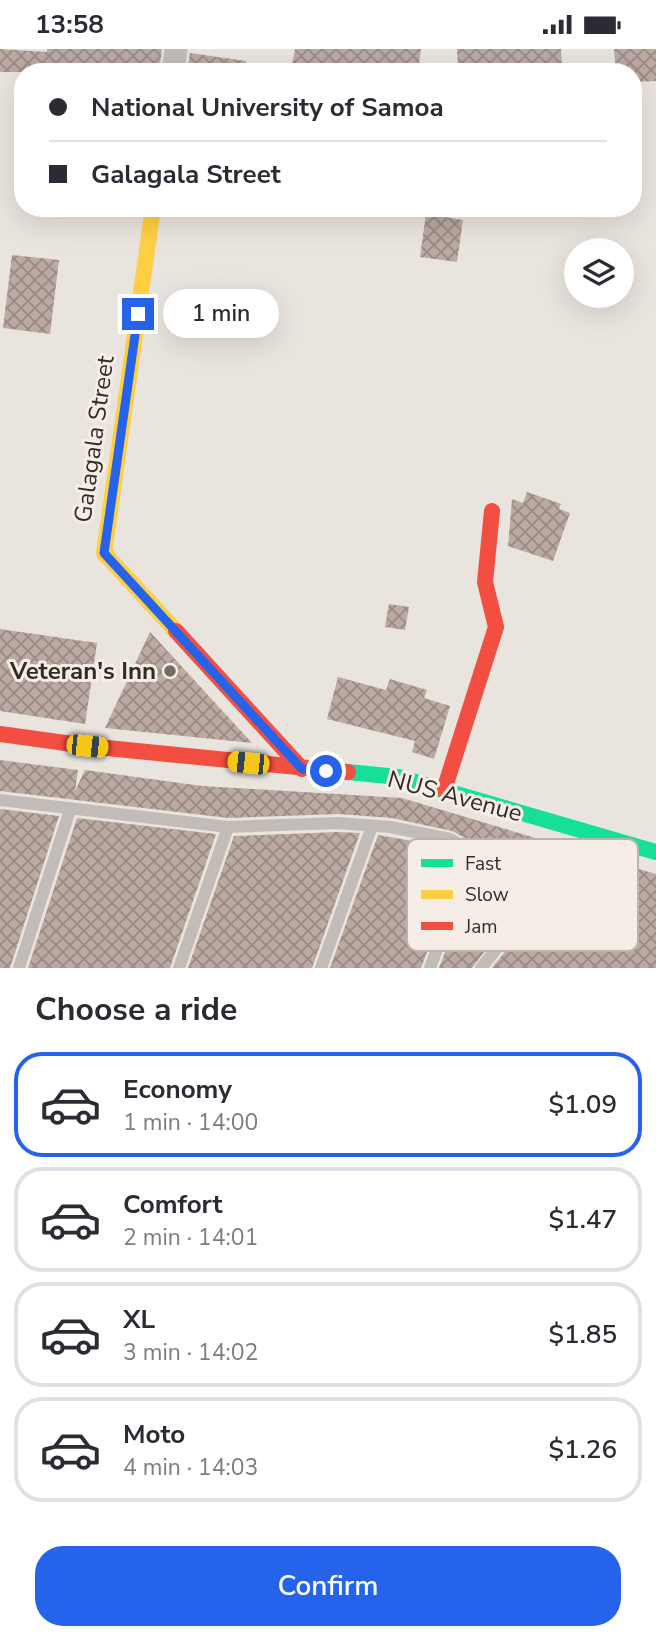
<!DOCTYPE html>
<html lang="en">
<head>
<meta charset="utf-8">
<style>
  :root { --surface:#fff; --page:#f7f7f7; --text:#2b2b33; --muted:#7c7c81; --line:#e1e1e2; --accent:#2563eb }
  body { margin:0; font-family:"Nunito Sans",sans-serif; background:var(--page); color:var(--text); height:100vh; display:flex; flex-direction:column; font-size:26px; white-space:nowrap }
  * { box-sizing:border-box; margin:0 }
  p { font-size:23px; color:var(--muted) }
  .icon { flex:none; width:38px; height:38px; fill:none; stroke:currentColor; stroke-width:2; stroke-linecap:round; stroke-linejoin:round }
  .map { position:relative; height:919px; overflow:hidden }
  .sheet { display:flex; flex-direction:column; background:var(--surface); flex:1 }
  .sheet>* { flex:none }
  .top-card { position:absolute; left:14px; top:14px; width:628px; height:154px; border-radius:28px; box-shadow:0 7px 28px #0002; display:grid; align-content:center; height:154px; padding:0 35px; background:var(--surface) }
  .tools { position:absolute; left:564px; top:189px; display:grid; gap:14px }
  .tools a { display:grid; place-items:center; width:70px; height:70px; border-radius:50%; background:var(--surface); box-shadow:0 7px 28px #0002; font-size:35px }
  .end { position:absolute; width:32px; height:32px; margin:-16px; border:9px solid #2563eb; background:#fff; box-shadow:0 0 0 4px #fff }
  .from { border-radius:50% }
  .bubble { position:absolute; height:49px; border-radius:24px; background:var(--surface); box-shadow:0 7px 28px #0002; font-size:23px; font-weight:600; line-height:49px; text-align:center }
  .car { position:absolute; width:21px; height:42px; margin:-21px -10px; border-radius:9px; box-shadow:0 0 5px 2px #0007; background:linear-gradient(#f5c518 24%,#345 0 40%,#f5c518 0 76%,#345 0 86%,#f5c518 0) }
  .top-card b { display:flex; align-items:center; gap:24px; height:66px; font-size:26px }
  .top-card b+b { border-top:2px solid var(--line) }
  .top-card i { width:18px; height:18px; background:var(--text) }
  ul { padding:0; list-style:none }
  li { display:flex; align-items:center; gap:21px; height:105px; margin:0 14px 10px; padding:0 21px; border:4px solid var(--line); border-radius:28px }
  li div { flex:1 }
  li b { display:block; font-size:26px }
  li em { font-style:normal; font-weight:600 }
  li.active { border-color:var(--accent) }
  li>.icon { width:63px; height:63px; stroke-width:1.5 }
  h2 { padding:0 35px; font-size:32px; line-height:84px }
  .action { display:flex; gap:14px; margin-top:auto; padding:14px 35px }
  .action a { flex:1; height:80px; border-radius:28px; background:var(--accent); color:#fff; font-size:28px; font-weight:600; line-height:80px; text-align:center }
  .status { display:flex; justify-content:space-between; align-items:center; height:49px; padding:0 35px; background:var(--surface); direction:ltr }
  .status svg { height:19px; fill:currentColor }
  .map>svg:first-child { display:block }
  .building { fill:url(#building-cross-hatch) }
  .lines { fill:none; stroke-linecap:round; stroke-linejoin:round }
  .lane { stroke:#c2bcb8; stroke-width:12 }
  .street { stroke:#c2bcb8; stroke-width:23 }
  .fast { stroke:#16e098; stroke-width:16 }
  .slow { stroke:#ffcf43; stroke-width:16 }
  .jam { stroke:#f24e42; stroke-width:16 }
  .route { stroke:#2563eb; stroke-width:9 }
  .poi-dot { fill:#726b67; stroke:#f6eee6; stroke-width:2.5 }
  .labels { text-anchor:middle; stroke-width:6; stroke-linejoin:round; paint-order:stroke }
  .street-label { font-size:24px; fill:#322a27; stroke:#f6eee6 }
  .poi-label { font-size:24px; font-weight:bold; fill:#322a27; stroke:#f6eee6; text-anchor:end }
  .key { fill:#f6eee6; stroke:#bbb3ad; stroke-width:2 }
  .key-label { font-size:19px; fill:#322a27 }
</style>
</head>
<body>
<div class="status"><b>13:58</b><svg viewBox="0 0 49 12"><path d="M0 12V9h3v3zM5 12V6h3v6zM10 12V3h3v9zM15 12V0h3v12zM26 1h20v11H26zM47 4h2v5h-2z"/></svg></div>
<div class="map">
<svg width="656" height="919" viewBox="0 0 656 919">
  <defs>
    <pattern id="building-cross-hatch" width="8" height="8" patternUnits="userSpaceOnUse" patternTransform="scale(1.75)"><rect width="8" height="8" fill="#bba9a2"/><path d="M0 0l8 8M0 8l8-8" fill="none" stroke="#998a84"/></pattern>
  </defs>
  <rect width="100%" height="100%" fill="#eae4de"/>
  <path class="building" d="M 0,0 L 47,3 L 47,0 L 162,0 L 159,23 L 92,19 L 92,23 L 0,23 Z
    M 295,0 L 421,0 L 418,23 L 334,23 L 292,16 Z
    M 457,0 L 561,0 L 562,23 L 523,23 L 523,17 L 458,19 Z
    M 614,0 L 656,0 L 656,32 L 634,33 L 634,23 L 616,23 Z
    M 190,4 L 246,12 L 245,23 L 187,23 Z
    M 426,165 L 463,171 L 457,213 L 420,208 Z
    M 12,206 L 59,211 L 50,285 L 3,279 Z
    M 527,443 L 561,455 L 559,460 L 570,464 L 553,512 L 508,497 L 512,450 L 523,454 Z
    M 389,555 L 409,558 L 405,581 L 385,578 Z
    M 0,580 L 97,594 L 85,675 L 0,662 Z
    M 150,583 L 252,694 L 105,679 Z
    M 338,628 L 386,641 L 390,630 L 427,641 L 424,649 L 450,657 L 434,710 L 412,703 L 415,692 L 327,670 Z
    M 0,711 L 78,721 L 75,742 L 85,721 L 202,737 L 402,749 L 656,825 L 656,919 L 492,919 L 529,873 L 527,838 L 502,809 L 452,782 L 392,769 L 339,765 L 228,769 L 0,742 Z
    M 0,760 L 59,767 L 10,919 L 0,919 Z
    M 77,769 L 216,785 L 170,919 L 28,919 Z
    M 338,783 L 360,784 L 312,919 L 188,919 L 234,787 Z
    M 378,786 L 447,798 L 463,807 L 421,919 L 330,919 Z
    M 479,816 L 492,823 L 511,844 L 513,865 L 472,919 L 439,919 Z"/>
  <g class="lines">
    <path class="lane" d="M 0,751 L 228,778 L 338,774 L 390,778 L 450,790 L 497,816 L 519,840 L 522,868 L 481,919
      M 19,919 L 70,761
      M 179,919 L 228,778
      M 321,919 L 372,777
      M 430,919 L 474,803"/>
    <path class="street" d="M 173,23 L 176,0"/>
    <path class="fast" d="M 348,723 L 398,728 L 656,803"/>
    <path class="slow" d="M 153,159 L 104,504 L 176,582"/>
    <path class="jam" d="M 176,582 L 302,720
      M 0,685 L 87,697 L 348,723
      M 444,741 L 496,578 L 485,533 L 492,462"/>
  </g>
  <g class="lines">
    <path class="route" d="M 138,265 L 104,504 L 302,720 L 326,722"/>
  </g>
  <circle class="poi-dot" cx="170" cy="622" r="7"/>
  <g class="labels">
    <g class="street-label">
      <text transform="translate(94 390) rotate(-82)" y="8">Galagala Street</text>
      <text transform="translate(455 747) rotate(15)" y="8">NUS Avenue</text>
    </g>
    <g class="poi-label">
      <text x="156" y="630">Veteran's Inn</text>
    </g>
  </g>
  <rect x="407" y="790" width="231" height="112" rx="10" class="key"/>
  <rect x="421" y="810" width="32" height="8" fill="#16e098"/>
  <rect x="421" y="841" width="32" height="9" fill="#ffcf43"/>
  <rect x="421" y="873" width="32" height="8" fill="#f24e42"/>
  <g class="key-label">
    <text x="465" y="821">Fast</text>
    <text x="465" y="852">Slow</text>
    <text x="465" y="884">Jam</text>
  </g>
</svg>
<div class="tools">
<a><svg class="icon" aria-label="layers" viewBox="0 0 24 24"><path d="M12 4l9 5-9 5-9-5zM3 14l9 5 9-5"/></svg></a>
</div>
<i class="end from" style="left:326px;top:722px"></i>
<i class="end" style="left:138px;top:265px"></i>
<div class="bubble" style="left:163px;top:240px;width:116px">1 min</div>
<i class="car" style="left:87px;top:697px;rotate:96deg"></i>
<i class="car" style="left:248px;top:714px;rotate:276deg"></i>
<div class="top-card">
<b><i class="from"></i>National University of Samoa</b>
<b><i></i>Galagala Street</b>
</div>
</div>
<section class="sheet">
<h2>Choose a ride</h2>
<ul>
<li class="active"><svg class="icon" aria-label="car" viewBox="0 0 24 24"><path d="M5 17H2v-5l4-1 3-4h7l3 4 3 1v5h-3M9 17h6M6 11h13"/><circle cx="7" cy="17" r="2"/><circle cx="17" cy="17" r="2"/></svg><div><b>Economy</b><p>1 min · 14:00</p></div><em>$1.09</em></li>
<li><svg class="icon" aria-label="car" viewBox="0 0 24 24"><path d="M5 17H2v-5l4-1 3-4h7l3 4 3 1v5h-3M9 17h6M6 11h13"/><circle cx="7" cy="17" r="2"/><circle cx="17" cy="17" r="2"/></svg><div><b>Comfort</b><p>2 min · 14:01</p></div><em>$1.47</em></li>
<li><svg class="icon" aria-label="car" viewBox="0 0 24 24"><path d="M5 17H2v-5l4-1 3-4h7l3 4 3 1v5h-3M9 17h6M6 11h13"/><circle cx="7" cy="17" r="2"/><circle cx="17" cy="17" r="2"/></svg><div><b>XL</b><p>3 min · 14:02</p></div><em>$1.85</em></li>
<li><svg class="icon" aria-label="car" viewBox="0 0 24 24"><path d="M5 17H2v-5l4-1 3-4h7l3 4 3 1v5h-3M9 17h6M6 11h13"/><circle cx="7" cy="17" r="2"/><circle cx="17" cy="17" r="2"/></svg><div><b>Moto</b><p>4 min · 14:03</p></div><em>$1.26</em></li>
</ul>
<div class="action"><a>Confirm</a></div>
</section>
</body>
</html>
